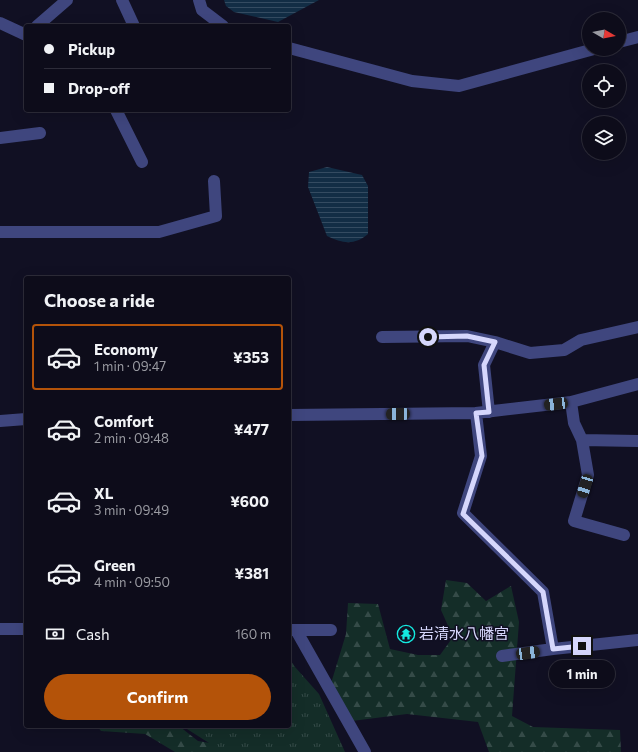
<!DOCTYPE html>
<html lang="en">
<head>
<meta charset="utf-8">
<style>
  :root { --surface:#0d0c1a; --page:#161523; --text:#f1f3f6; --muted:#9a9ba2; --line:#2d2c39; --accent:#b45309 }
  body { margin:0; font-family:Commissioner,"Noto Sans JP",sans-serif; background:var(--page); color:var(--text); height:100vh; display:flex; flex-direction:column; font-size:15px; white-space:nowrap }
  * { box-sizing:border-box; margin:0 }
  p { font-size:13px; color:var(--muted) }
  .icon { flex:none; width:22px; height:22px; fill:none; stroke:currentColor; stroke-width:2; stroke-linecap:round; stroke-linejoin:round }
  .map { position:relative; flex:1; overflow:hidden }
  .side { position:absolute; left:24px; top:276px; width:267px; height:452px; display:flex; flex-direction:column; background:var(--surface); border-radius:4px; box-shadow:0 4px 16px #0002,0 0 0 1px var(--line) }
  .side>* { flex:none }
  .guide { position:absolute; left:24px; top:24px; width:267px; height:88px; border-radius:4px; box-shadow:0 4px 16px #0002,0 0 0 1px var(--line); display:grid; align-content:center; height:88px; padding:0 20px; background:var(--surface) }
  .needle { width:26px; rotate:99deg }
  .fabs { position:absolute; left:582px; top:12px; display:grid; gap:8px }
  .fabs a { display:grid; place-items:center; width:44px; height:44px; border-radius:50%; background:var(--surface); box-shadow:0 4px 16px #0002,0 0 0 1px var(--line); font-size:20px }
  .end { position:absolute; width:18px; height:18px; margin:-9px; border:5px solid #d6d7fc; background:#111; box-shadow:0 0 0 2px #111 }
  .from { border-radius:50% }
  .bubble { position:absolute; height:28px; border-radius:14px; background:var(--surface); box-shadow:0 4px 16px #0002,0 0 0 1px var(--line); font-size:13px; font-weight:700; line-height:28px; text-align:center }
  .car { position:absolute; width:12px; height:24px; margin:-12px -6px; border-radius:5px; box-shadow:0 0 3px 1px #0007; background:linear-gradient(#222 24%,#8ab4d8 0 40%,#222 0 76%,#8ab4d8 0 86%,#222 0) }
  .guide b { display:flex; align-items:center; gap:14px; height:38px; font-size:15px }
  .guide b+b { border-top:1px solid var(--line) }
  .guide i { width:10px; height:10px; background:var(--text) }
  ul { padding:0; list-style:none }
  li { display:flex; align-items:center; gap:12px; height:66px; margin:0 8px 6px; padding:0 12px; border:2px solid transparent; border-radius:4px }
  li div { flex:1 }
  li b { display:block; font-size:15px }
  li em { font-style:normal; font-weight:700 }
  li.current { border-color:var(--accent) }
  li>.icon { width:36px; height:36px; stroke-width:1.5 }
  h2 { padding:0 20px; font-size:18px; line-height:48px }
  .pay { display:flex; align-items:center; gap:10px; height:44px; padding:0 20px; font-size:15px }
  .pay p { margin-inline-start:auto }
  .button { display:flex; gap:8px; margin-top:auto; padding:8px 20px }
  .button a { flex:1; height:46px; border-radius:24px; background:var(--accent); color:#fff; font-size:16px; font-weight:700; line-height:46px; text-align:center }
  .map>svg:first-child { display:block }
  .forest { fill:url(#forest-firs) }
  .park { fill:url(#park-tufts) }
  .water { fill:url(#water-rules) }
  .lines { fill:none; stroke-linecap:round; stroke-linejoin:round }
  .minor { stroke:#3f467e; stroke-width:12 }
  .route { stroke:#d6d7fc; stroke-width:5 }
  .labels { text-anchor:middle; stroke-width:3; stroke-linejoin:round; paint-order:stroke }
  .poi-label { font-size:15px; fill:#d6d7fc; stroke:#111023; text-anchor:start }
</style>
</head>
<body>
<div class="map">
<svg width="638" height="752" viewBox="0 0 638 752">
  <defs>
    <pattern id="forest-firs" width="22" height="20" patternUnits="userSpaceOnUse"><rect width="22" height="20" fill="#142d28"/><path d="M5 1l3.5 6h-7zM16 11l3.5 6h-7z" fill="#354b48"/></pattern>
    <pattern id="park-tufts" width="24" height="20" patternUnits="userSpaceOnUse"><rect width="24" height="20" fill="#142d28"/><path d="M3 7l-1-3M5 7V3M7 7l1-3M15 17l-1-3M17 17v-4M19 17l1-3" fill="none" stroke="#354b48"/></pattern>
    <pattern id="water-rules" width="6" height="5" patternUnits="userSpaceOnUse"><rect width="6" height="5" fill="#122d45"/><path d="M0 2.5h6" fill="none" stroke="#344b61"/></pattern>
  </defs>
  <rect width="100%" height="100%" fill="#111023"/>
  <path class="forest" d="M 446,580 L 467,583 L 486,601 L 511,586 L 519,622 L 512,716 L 533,727 L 620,730 L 621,752 L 489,752 L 478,722 L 407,714 L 344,722 L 329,690 L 346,634 L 348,603 L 378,604 L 390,649 L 418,655 L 440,655 L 453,637 L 441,610 Z
    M 97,726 L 179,726 L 198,741 L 222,745 L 232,752 L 175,752 L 145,734 L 101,731 Z"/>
  <path class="park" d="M 289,658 L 295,667 L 319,694 L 345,752 L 209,752 L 209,743 L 187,729 L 188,726 L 289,726 Z"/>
  <path class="water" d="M 224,0 L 319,0 L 278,22 L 234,12 L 226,6 Z
    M 327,167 L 362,175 L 368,186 L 368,234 C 354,246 342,243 327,236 L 308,187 L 309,172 Z"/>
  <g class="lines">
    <path class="minor" d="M 122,0 L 134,26
      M 199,0 L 202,10 L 223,26
      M 0,23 L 26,35
      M 37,26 L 67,0
      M 619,42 L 638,37
      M 289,48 L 412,81 L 459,86 L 594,49
      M 116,110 L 142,162
      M 0,138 L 40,133
      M 0,232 L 159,232 L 216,216 L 214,181
      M 382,337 L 467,336 L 495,342
      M 571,402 L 574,423 L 582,440 L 588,475 L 574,521 L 624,535
      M 489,412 L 484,365 L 495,342 L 530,353 L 564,350 L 581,340 L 638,327
      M 476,413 L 481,456 L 463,513 L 543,592 L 553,649 L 638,640
      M 289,415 L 476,413 L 571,402 L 638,384
      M 0,421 L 26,419
      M 582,440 L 638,441
      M 0,629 L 26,629
      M 289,630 L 296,630 L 365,752
      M 296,630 L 331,630
      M 502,656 L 553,649"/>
  </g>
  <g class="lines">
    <path class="route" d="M 428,337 L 467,336 L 495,342 L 484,365 L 489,412 L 476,413 L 482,456 L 463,514 L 543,592 L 553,649 L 582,646"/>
  </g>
  <defs>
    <symbol id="temple-ring" viewBox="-11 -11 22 22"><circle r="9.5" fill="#111023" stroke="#14eae0" stroke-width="1.5"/><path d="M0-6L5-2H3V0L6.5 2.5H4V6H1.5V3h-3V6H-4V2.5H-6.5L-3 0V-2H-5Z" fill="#14eae0"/></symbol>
  </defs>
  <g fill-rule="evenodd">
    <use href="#temple-ring" x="396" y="624" width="20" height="20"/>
  </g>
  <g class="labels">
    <g class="poi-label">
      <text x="419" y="639">岩清水八幡宮</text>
    </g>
  </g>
</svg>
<div class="fabs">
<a><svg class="needle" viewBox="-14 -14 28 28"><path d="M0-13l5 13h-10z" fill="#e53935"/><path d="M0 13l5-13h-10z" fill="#9a9ba2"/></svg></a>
<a><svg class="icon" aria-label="locate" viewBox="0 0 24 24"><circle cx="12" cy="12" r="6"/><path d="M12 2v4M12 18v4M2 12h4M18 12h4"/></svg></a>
<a><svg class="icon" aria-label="layers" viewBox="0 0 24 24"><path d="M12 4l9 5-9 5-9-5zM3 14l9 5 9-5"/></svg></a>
</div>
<i class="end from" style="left:428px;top:337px"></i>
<i class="end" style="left:582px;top:646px"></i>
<div class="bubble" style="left:549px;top:660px;width:66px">1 min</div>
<i class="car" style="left:556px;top:404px;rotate:263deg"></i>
<i class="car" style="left:398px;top:414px;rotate:269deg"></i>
<i class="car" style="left:585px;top:486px;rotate:197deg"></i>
<i class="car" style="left:528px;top:653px;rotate:82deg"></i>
<div class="guide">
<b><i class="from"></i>Pickup</b>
<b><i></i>Drop-off</b>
</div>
<section class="side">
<h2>Choose a ride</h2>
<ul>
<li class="current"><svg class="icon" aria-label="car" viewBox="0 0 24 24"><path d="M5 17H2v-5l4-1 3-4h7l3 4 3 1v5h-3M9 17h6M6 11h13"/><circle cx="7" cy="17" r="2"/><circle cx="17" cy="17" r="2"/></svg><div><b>Economy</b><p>1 min · 09:47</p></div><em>¥353</em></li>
<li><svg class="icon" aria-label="car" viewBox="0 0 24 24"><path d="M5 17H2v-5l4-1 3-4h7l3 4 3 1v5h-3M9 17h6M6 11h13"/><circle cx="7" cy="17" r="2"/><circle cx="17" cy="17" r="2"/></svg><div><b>Comfort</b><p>2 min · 09:48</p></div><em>¥477</em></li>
<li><svg class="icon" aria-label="car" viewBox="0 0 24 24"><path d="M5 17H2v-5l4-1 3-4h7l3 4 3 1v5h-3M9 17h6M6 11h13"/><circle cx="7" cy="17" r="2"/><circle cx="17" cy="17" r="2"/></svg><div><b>XL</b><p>3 min · 09:49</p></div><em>¥600</em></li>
<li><svg class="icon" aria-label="car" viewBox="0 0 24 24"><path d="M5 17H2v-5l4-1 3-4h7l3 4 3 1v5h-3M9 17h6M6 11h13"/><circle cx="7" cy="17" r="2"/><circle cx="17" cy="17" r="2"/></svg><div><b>Green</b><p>4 min · 09:50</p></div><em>¥381</em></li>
</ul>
<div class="pay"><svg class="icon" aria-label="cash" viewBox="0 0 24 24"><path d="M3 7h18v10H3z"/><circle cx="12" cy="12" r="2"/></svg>Cash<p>160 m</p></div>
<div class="button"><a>Confirm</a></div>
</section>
</div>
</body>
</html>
